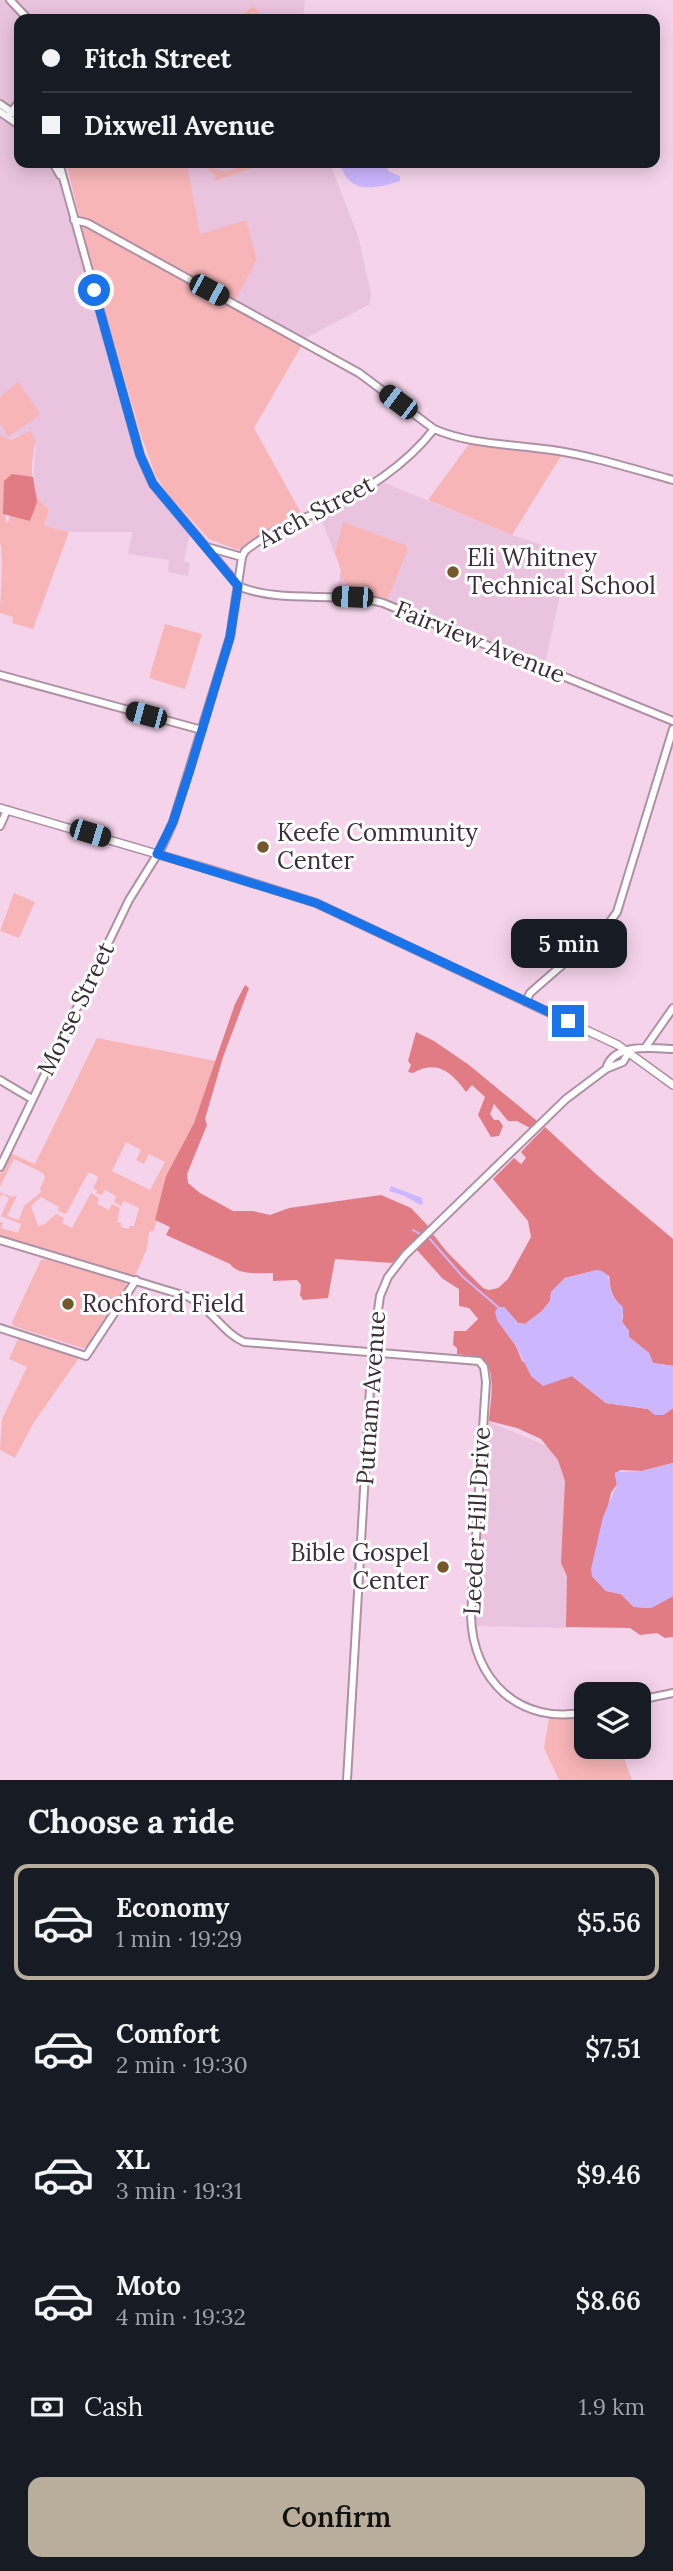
<!DOCTYPE html>
<html lang="en">
<head>
<meta charset="utf-8">
<style>
  :root { --surface:#171b24; --page:#20242c; --text:#f1f3f6; --muted:#9ea1a6; --line:#363941; --accent:#b9ad9b }
  body { margin:0; font-family:Lora,serif; background:var(--page); color:var(--text); height:100vh; display:flex; flex-direction:column; font-size:26px; white-space:nowrap }
  * { box-sizing:border-box; margin:0 }
  p { font-size:23px; color:var(--muted) }
  .icon { flex:none; width:38px; height:38px; fill:none; stroke:currentColor; stroke-width:2; stroke-linecap:round; stroke-linejoin:round }
  .map { position:relative; height:1780px; overflow:hidden }
  .side { display:flex; flex-direction:column; background:var(--surface); flex:1 }
  .side>* { flex:none }
  .top-card { position:absolute; left:14px; top:14px; width:646px; height:154px; border-radius:14px; box-shadow:0 4px 18px #0003; display:grid; align-content:center; height:154px; padding:0 28px; background:var(--surface) }
  .fabs { position:absolute; left:574px; top:1682px; display:grid; gap:14px }
  .fabs a { display:grid; place-items:center; width:77px; height:77px; border-radius:14px; background:var(--surface); box-shadow:0 4px 18px #0003; font-size:35px }
  .end { position:absolute; width:32px; height:32px; margin:-16px; border:9px solid #1a73e8; background:#fff; box-shadow:0 0 0 4px #fff }
  .from { border-radius:50% }
  .bubble { position:absolute; height:49px; border-radius:14px; background:var(--surface); box-shadow:0 4px 18px #0003; font-size:23px; font-weight:600; line-height:49px; text-align:center }
  .car { position:absolute; width:21px; height:42px; margin:-21px -10px; border-radius:9px; box-shadow:0 0 5px 2px #0007; background:linear-gradient(#222 24%,#8ab4d8 0 40%,#222 0 76%,#8ab4d8 0 86%,#222 0) }
  .top-card b { display:flex; align-items:center; gap:24px; height:66px; font-size:26px }
  .top-card b+b { border-top:2px solid var(--line) }
  .top-card i { width:18px; height:18px; background:var(--text) }
  ul { padding:0; list-style:none }
  li { display:flex; align-items:center; gap:21px; height:116px; margin:0 14px 10px; padding:0 14px; border:4px solid transparent; border-radius:14px }
  li div { flex:1 }
  li b { display:block; font-size:26px }
  li em { font-style:normal; font-weight:600 }
  li.active { border-color:var(--accent) }
  li>.icon { width:63px; height:63px; stroke-width:1.5 }
  h2 { padding:0 28px; font-size:32px; line-height:84px }
  .pay { display:flex; align-items:center; gap:18px; height:77px; padding:0 28px; font-size:26px }
  .pay p { margin-inline-start:auto }
  .cta { display:flex; gap:14px; margin-top:auto; padding:14px 28px }
  .cta a { flex:1; height:80px; border-radius:14px; background:var(--accent); color:#111; font-size:28px; font-weight:600; line-height:80px; text-align:center }
  .map>svg:first-child { display:block }
  .built { fill:#eac4de }
  .green { fill:#f7b5b8; fill-rule:evenodd }
  .forest { fill:#e27c84 }
  .water { fill:#ccb7fe }
  .lines { fill:none; stroke-linecap:round; stroke-linejoin:round }
  .stream { stroke:#ccb7fe; stroke-width:2 }
  .secondary-casing { stroke:#ae90a5; stroke-width:10 }
  .primary-casing { stroke:#ae90a5; stroke-width:10 }
  .secondary { stroke:#fff; stroke-width:6 }
  .primary { stroke:#fff; stroke-width:7 }
  .route { stroke:#1a73e8; stroke-width:9 }
  .poi-dot { fill:#75572c; stroke:#fff; stroke-width:2.5 }
  .labels { text-anchor:middle; stroke-width:6; stroke-linejoin:round; paint-order:stroke }
  .street-label { font-size:24px; fill:#3a2e37; stroke:#fff }
  .poi-label { font-size:24px; fill:#3a2e37; stroke:#fff; text-anchor:start }
</style>
</head>
<body>
<div class="map">
<svg width="673" height="1780" viewBox="0 0 673 1780">
  <rect width="100%" height="100%" fill="#f5d4eb"/>
  <path class="built" d="M 0,0 L 305,0 L 303,19 L 19,19 L 19,163 L 59,163 L 140,455 L 153,484 L 191,529 L 184,561 L 190,563 L 188,576 L 168,572 L 169,560 L 128,554 L 132,532 L 69,532 L 44,526 L 49,509 L 37,497 L 33,483 L 36,440 L 17,435 L 10,440 L 5,439 L 0,435 Z
    M 187,163 L 330,163 L 358,236 L 371,293 L 370,304 L 306,338 L 235,301 L 257,260 L 246,221 L 200,235 Z
    M 382,482 L 512,535 L 569,554 L 545,664 L 387,600 L 337,592 L 341,570 L 320,516 L 340,508 Z
    M 485,1420 L 571,1456 L 569,1628 L 475,1626 Z"/>
  <path class="green" d="M 253,6 L 265,19 L 236,19 Z
    M 66,163 L 187,163 L 200,234 L 246,220 L 257,260 L 235,301 L 306,338 L 254,428 L 301,513 L 277,524 L 238,550 L 209,539 L 167,493 L 155,474 L 141,435 L 87,247 Z
    M 202,163 L 207,163 C 221,178 234,168 250,164 C 255,162 261,163 267,163 L 215,181 L 215,175 Z
    M 18,382 L 39,412 L 38,416 L 8,437 L 0,423 L 0,397 Z
    M 30,431 L 36,440 C 30,463 28,495 49,509 L 44,526 L 69,532 L 33,629 L 12,623 L 13,617 L 0,613 C 0,597 4,554 0,543 L 0,435 L 10,440 ZM 4,489 L 18,490 L 8,522 L 6,522 Z
    M 469,444 L 561,456 L 512,535 L 428,500 Z
    M 343,522 L 405,545 L 408,549 L 387,600 L 353,593 L 340,575 L 341,570 L 335,552 Z
    M 165,624 L 202,634 L 185,689 L 149,678 Z
    M 14,893 L 35,902 L 19,938 L 0,931 Z
    M 97,1038 L 216,1061 L 194,1123 L 166,1176 L 154,1231 L 149,1232 L 147,1249 L 135,1276 L 0,1236 L 0,1222 L 3,1222 L 1,1228 L 18,1233 L 21,1224 L 1,1216 L 9,1198 L 2,1194 L 0,1197 L 0,1192 L 12,1197 L 17,1196 L 7,1216 L 19,1220 L 24,1206 L 41,1192 L 40,1189 L 45,1178 L 43,1173 L 14,1159 L 0,1187 L 0,1175 L 10,1153 L 35,1164 ZM 126,1142 L 141,1150 L 136,1160 L 144,1164 L 149,1154 L 165,1162 L 150,1190 L 112,1171 ZM 88,1173 L 94,1174 L 98,1178 L 93,1188 L 97,1190 L 96,1193 L 101,1195 L 105,1190 L 116,1196 L 114,1202 L 121,1206 L 124,1201 L 139,1208 L 134,1226 L 130,1226 L 128,1229 L 121,1227 L 121,1223 L 117,1222 L 120,1208 L 112,1204 L 109,1210 L 97,1204 L 99,1198 L 91,1193 L 72,1228 L 62,1223 L 64,1218 L 56,1214 L 45,1224 L 38,1226 L 31,1206 L 41,1197 L 59,1207 L 58,1211 L 66,1214 Z
    M 45,1259 L 125,1282 L 127,1287 L 87,1347 L 82,1348 L 13,1326 L 12,1322 L 41,1260 Z
    M 18,1339 L 79,1358 L 34,1422 L 15,1458 L 0,1450 L 2,1419 L 27,1367 L 9,1359 Z
    M 586,1716 L 586,1746 L 620,1747 L 632,1780 L 559,1780 L 544,1748 L 549,1718 L 571,1719 Z"/>
  <path class="forest" d="M 12,474 L 33,477 L 37,502 L 30,521 L 3,514 L 4,481 Z
    M 245,985 L 249,988 L 223,1057 L 205,1119 L 207,1125 L 187,1174 L 188,1183 L 200,1193 L 233,1211 L 253,1211 L 270,1215 L 289,1208 L 381,1195 L 411,1208 L 429,1227 L 392,1263 L 335,1259 L 328,1298 L 303,1300 L 300,1295 L 301,1285 L 297,1280 L 273,1281 L 273,1273 C 259,1273 239,1276 230,1264 L 166,1235 L 170,1227 L 155,1220 L 166,1176 L 194,1123 L 235,1004 Z
    M 416,1032 L 434,1041 L 469,1065 L 537,1121 L 530,1128 L 517,1121 L 508,1121 L 494,1104 L 490,1114 L 494,1120 L 499,1120 L 503,1126 L 499,1136 L 491,1137 L 478,1115 L 485,1097 L 472,1085 L 466,1092 C 452,1073 438,1059 413,1073 L 408,1072 L 411,1065 L 408,1061 Z
    M 545,1127 L 597,1175 L 673,1239 L 673,1366 L 653,1363 L 649,1353 L 629,1337 L 629,1331 L 622,1322 C 626,1308 618,1306 613,1295 C 610,1289 610,1282 609,1276 L 597,1270 L 565,1278 L 551,1292 L 550,1301 L 542,1311 L 525,1324 L 518,1323 L 504,1307 L 497,1320 L 516,1346 L 522,1361 L 563,1379 L 572,1376 L 606,1403 L 648,1409 L 655,1415 L 663,1415 L 673,1408 L 673,1463 L 642,1471 L 620,1470 L 615,1475 L 617,1484 L 611,1493 L 592,1576 L 606,1591 L 621,1594 L 634,1607 L 651,1608 L 673,1596 L 673,1637 L 665,1638 L 657,1633 L 640,1635 L 630,1628 L 566,1627 L 567,1576 L 561,1563 L 565,1481 L 558,1460 L 541,1439 L 517,1428 L 489,1421 C 490,1402 498,1370 481,1357 L 457,1354 L 457,1348 L 453,1345 L 454,1331 L 466,1331 L 478,1319 L 469,1308 L 459,1306 L 459,1289 L 443,1279 L 416,1249 L 432,1233 L 447,1252 L 483,1288 L 489,1290 L 498,1288 L 508,1279 L 531,1237 L 528,1221 L 493,1179 L 514,1158 L 521,1164 L 526,1158 L 521,1152 Z"/>
  <path class="water" d="M 340,163 L 382,163 L 390,172 L 400,176 L 400,181 C 375,189 348,195 340,163 Z
    M 391,1186 L 422,1198 L 423,1204 L 420,1205 L 405,1196 L 389,1191 Z
    M 597,1270 C 611,1272 608,1281 612,1293 C 614,1299 619,1303 623,1307 L 622,1322 L 629,1331 L 629,1337 L 649,1353 L 653,1363 L 673,1366 L 673,1408 L 663,1415 L 655,1415 L 648,1409 L 606,1403 L 572,1376 L 543,1386 L 531,1376 L 516,1346 L 497,1320 L 495,1312 L 498,1307 L 504,1307 L 518,1323 L 525,1324 L 542,1311 L 550,1301 L 551,1292 L 565,1278 Z
    M 673,1463 L 673,1596 L 651,1608 L 634,1607 L 621,1594 L 606,1591 L 592,1576 L 591,1569 L 603,1517 L 617,1484 L 615,1472 L 642,1471 Z"/>
  <g class="lines">
    <path class="stream" d="M 413,1230 L 420,1234
      M 430,1239 L 463,1277 L 498,1307"/>
    <defs>
      <path id="secondary" d="M 10,0 L 28,19
        M 0,104 L 19,117
        M 0,112 L 19,125
        M 10,114 L 19,102
        M 53,163 L 60,175
        M 59,163 L 140,455 L 153,484 L 237,584
        M 74,220 L 87,223 L 359,373 L 434,429 C 471,445 513,444 552,450 C 593,456 633,469 673,480
        M 207,547 L 242,557
        M 238,586 C 280,604 337,591 383,603 L 673,721
        M 0,675 L 202,730
        M 0,826 L 7,810
        M 526,1002 L 530,993 L 606,927 L 617,912 L 673,729
        M 645,1048 L 673,1008
        M 606,1069 C 613,1043 651,1048 673,1049
        M 0,1080 L 32,1099
        M 0,1167 L 129,900 L 162,847 L 173,822 L 230,637 L 242,557 L 245,551 C 268,532 294,522 321,511 C 364,493 406,465 434,429
        M 0,1240 L 189,1297 C 211,1308 223,1333 244,1342 L 479,1361 L 484,1367 L 486,1382 L 471,1615 C 472,1680 520,1726 586,1712
        M 0,1328 L 86,1356 L 136,1280
        M 639,1700 L 673,1693
        M 347,1780 L 372,1354 L 380,1296 L 388,1277 L 405,1255 L 566,1099 L 606,1069 L 623,1062 L 629,1052"/>
      <path id="primary" d="M 0,808 L 215,871 L 316,903 L 618,1045 L 673,1085"/>
    </defs>
    <use href="#secondary" class="secondary-casing"/>
    <use href="#primary" class="primary-casing"/>
    <use href="#secondary" class="secondary"/>
    <use href="#primary" class="primary"/>
  </g>
  <g class="lines">
    <path class="route" d="M 94,290 L 140,455 L 153,484 L 238,586 L 230,637 L 190,770 L 173,822 L 157,854 L 316,903 L 568,1021"/>
  </g>
  <g class="poi-dot">
    <circle cx="453" cy="572" r="7"/>
    <circle cx="263" cy="847" r="7"/>
    <circle cx="68" cy="1304" r="7"/>
    <circle cx="443" cy="1567" r="7"/>
  </g>
  <g class="labels">
    <g class="street-label">
      <text transform="translate(316 512) rotate(-28)" y="8">Arch Street</text>
      <text transform="translate(480 642) rotate(22)" y="8">Fairview Avenue</text>
      <text transform="translate(76 1009) rotate(-64)" y="8">Morse Street</text>
      <text transform="translate(371 1398) rotate(-86)" y="8">Putnam Avenue</text>
      <text transform="translate(477 1521) rotate(-87)" y="8">Leeder Hill Drive</text>
    </g>
    <g class="poi-label">
      <text x="467" y="566">Eli Whitney<tspan x="467" dy="28">Technical School</tspan></text>
      <text x="277" y="841">Keefe Community<tspan x="277" dy="28">Center</tspan></text>
      <text x="82" y="1312">Rochford Field</text>
      <text x="429" y="1561" text-anchor="end">Bible Gospel<tspan x="429" dy="28">Center</tspan></text>
    </g>
  </g>
</svg>
<div class="fabs">
<a><svg class="icon" aria-label="layers" viewBox="0 0 24 24"><path d="M12 4l9 5-9 5-9-5zM3 14l9 5 9-5"/></svg></a>
</div>
<i class="end from" style="left:94px;top:290px"></i>
<i class="end" style="left:568px;top:1021px"></i>
<div class="bubble" style="left:511px;top:919px;width:116px">5 min</div>
<i class="car" style="left:209px;top:290px;rotate:118deg"></i>
<i class="car" style="left:398px;top:402px;rotate:307deg"></i>
<i class="car" style="left:352px;top:597px;rotate:272deg"></i>
<i class="car" style="left:146px;top:715px;rotate:285deg"></i>
<i class="car" style="left:90px;top:833px;rotate:107deg"></i>
<div class="top-card">
<b><i class="from"></i>Fitch Street</b>
<b><i></i>Dixwell Avenue</b>
</div>
</div>
<section class="side">
<h2>Choose a ride</h2>
<ul>
<li class="active"><svg class="icon" aria-label="car" viewBox="0 0 24 24"><path d="M5 17H2v-5l4-1 3-4h7l3 4 3 1v5h-3M9 17h6M6 11h13"/><circle cx="7" cy="17" r="2"/><circle cx="17" cy="17" r="2"/></svg><div><b>Economy</b><p>1 min · 19:29</p></div><em>$5.56</em></li>
<li><svg class="icon" aria-label="car" viewBox="0 0 24 24"><path d="M5 17H2v-5l4-1 3-4h7l3 4 3 1v5h-3M9 17h6M6 11h13"/><circle cx="7" cy="17" r="2"/><circle cx="17" cy="17" r="2"/></svg><div><b>Comfort</b><p>2 min · 19:30</p></div><em>$7.51</em></li>
<li><svg class="icon" aria-label="car" viewBox="0 0 24 24"><path d="M5 17H2v-5l4-1 3-4h7l3 4 3 1v5h-3M9 17h6M6 11h13"/><circle cx="7" cy="17" r="2"/><circle cx="17" cy="17" r="2"/></svg><div><b>XL</b><p>3 min · 19:31</p></div><em>$9.46</em></li>
<li><svg class="icon" aria-label="car" viewBox="0 0 24 24"><path d="M5 17H2v-5l4-1 3-4h7l3 4 3 1v5h-3M9 17h6M6 11h13"/><circle cx="7" cy="17" r="2"/><circle cx="17" cy="17" r="2"/></svg><div><b>Moto</b><p>4 min · 19:32</p></div><em>$8.66</em></li>
</ul>
<div class="pay"><svg class="icon" aria-label="cash" viewBox="0 0 24 24"><path d="M3 7h18v10H3z"/><circle cx="12" cy="12" r="2"/></svg>Cash<p>1.9 km</p></div>
<div class="cta"><a>Confirm</a></div>
</section>
</body>
</html>
